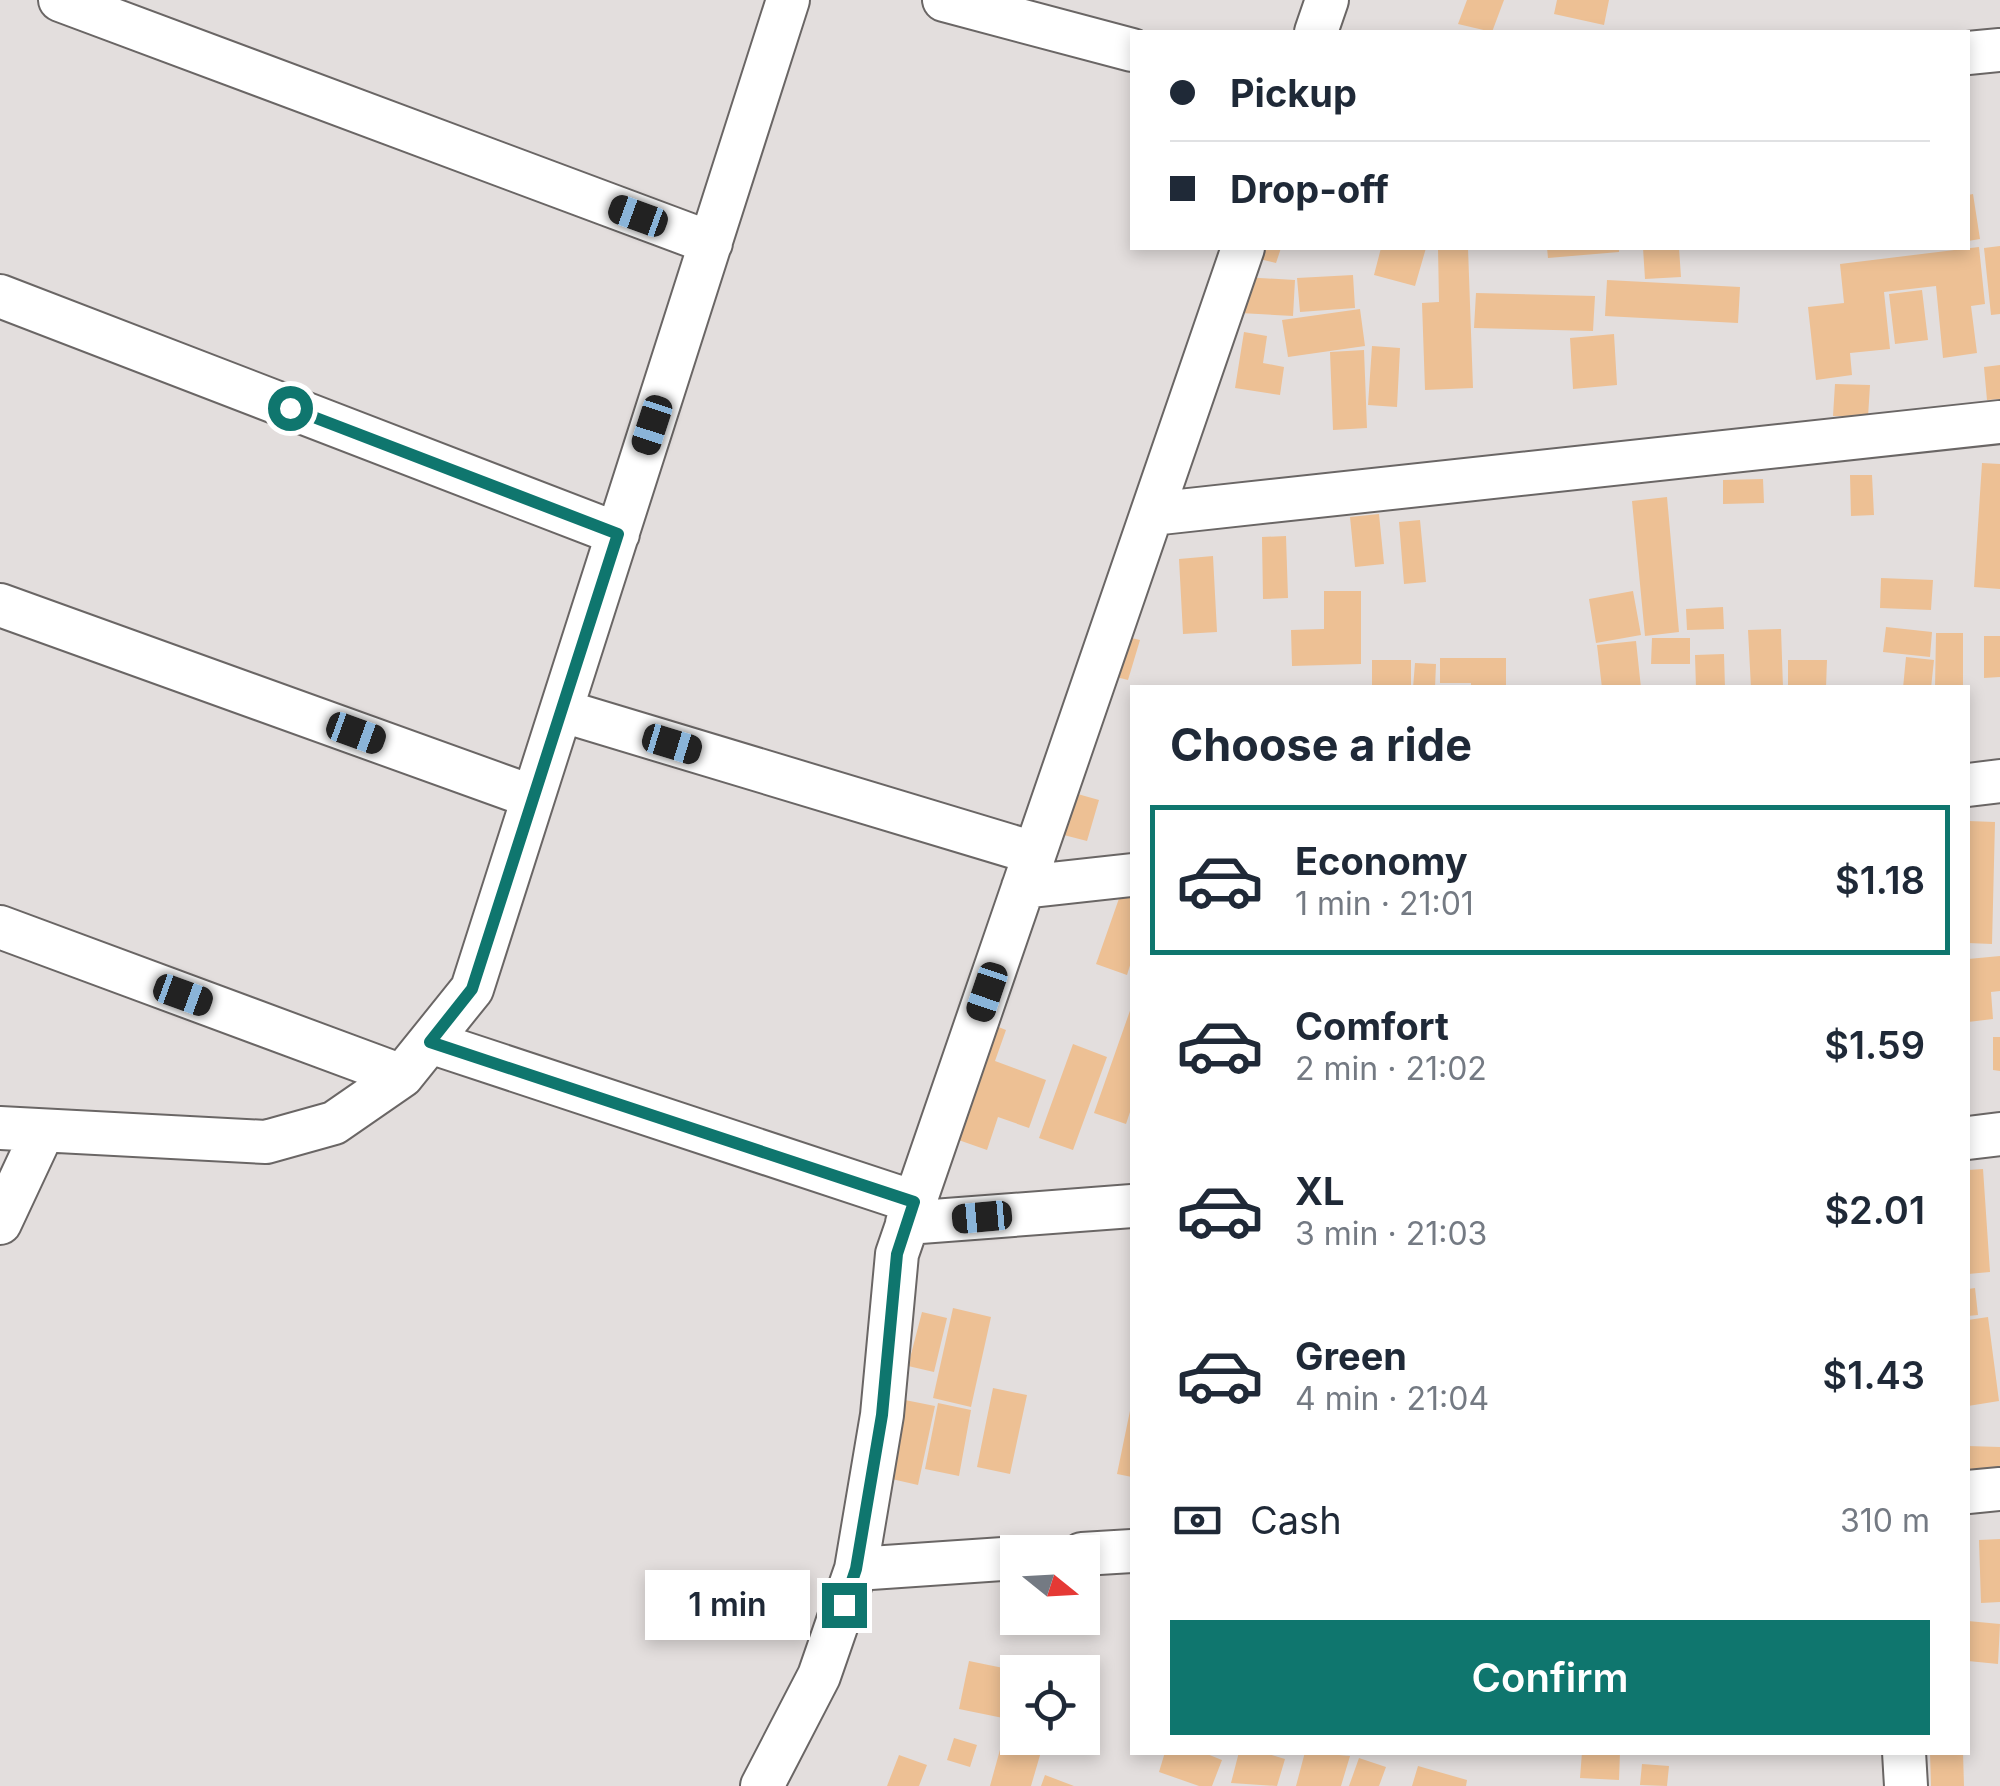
<!DOCTYPE html>
<html lang="en">
<head>
<meta charset="utf-8">
<style>
  :root { --surface:#fff; --page:#f2f2f3; --text:#1f2937; --muted:#747a83; --line:#e0e1e3; --accent:#0f766e }
  body { margin:0; font-family:Inter,sans-serif; background:var(--page); color:var(--text); height:100vh; display:flex; flex-direction:column; font-size:38px; white-space:nowrap }
  * { box-sizing:border-box; margin:0 }
  p { font-size:32px; color:var(--muted) }
  .icon { flex:none; width:55px; height:55px; fill:none; stroke:currentColor; stroke-width:2; stroke-linecap:round; stroke-linejoin:round }
  .map { position:relative; flex:1; overflow:hidden }
  .details { position:absolute; left:1130px; top:685px; width:840px; height:1070px; display:flex; flex-direction:column; background:var(--surface); border-radius:0px; box-shadow:0 5px 15px #0003 }
  .details>* { flex:none }
  .top-card { position:absolute; left:1130px; top:30px; width:840px; height:220px; border-radius:0px; box-shadow:0 5px 15px #0003; display:grid; align-content:center; height:220px; padding:0 40px; background:var(--surface) }
  .needle { width:65px; rotate:108deg }
  .buttons { position:absolute; left:1000px; top:1535px; display:grid; gap:20px }
  .buttons a { display:grid; place-items:center; width:100px; height:100px; border-radius:0px; background:var(--surface); box-shadow:0 5px 15px #0003; font-size:50px }
  .end { position:absolute; width:45px; height:45px; margin:-22px; border:12px solid #0f766e; background:#fff; box-shadow:0 0 0 5px #fff }
  .from { border-radius:50% }
  .bubble { position:absolute; height:70px; border-radius:0px; background:var(--surface); box-shadow:0 5px 15px #0003; font-size:32px; font-weight:600; line-height:70px; text-align:center }
  .car { position:absolute; width:30px; height:60px; margin:-30px -15px; border-radius:12px; box-shadow:0 0 8px 2px #0007; background:linear-gradient(#222 24%,#8ab4d8 0 40%,#222 0 76%,#8ab4d8 0 86%,#222 0) }
  .top-card b { display:flex; align-items:center; gap:35px; height:95px; font-size:38px }
  .top-card b+b { border-top:2px solid var(--line) }
  .top-card i { width:25px; height:25px; background:var(--text) }
  ul { padding:0; list-style:none }
  li { display:flex; align-items:center; gap:30px; height:150px; margin:0 20px 15px; padding:0 20px; border:5px solid transparent; border-radius:0px }
  li div { flex:1 }
  li b { display:block; font-size:38px }
  li em { font-style:normal; font-weight:600 }
  li.active { border-color:var(--accent) }
  li>.icon { width:90px; height:90px; stroke-width:1.5 }
  h2 { padding:0 40px; font-size:45px; line-height:120px }
  .pay { display:flex; align-items:center; gap:25px; height:110px; padding:0 40px; font-size:38px }
  .pay p { margin-inline-start:auto }
  .button { display:flex; gap:20px; margin-top:auto; padding:20px 40px }
  .button a { flex:1; height:115px; border-radius:0px; background:var(--accent); color:#fff; font-size:40px; font-weight:600; line-height:115px; text-align:center }
  .map>svg:first-child { display:block }
  .building { fill:#edc094 }
  .lines { fill:none; stroke-linecap:round; stroke-linejoin:round }
  .minor-casing { stroke:#6a6665; stroke-width:46 }
  .minor { stroke:#fff; stroke-width:42 }
  .route { stroke:#0f766e; stroke-width:12 }
</style>
</head>
<body>
<div class="map">
<svg width="2000" height="1786" viewBox="0 0 2000 1786">
  <rect width="100%" height="100%" fill="#e3dedd"/>
  <path class="building" d="M 1467,0 L 1504,0 L 1492,32 L 1458,24 Z
    M 1557,0 L 1609,0 L 1604,25 L 1554,14 Z
    M 1973,194 L 1980,239 L 1968,241 L 1968,195 Z
    M 2000,246 L 2000,314 L 1991,315 L 1984,248 Z
    M 1979,247 L 1985,304 L 1971,306 L 1977,353 L 1943,358 L 1936,286 L 1884,292 L 1890,349 L 1850,353 L 1852,375 L 1816,380 L 1808,307 L 1844,303 L 1840,264 Z
    M 1254,248 L 1281,248 L 1276,263 L 1251,257 Z
    M 1381,248 L 1426,248 L 1415,286 L 1374,275 Z
    M 1438,248 L 1468,248 L 1473,388 L 1425,390 L 1422,303 L 1439,302 Z
    M 1547,248 L 1619,248 L 1619,252 L 1548,258 Z
    M 1643,248 L 1679,248 L 1681,277 L 1645,279 Z
    M 1353,275 L 1355,308 L 1300,312 L 1297,278 Z
    M 1243,277 L 1295,280 L 1293,316 L 1240,313 Z
    M 1607,280 L 1740,287 L 1738,323 L 1605,316 Z
    M 1922,290 L 1928,340 L 1895,344 L 1889,294 Z
    M 1476,293 L 1595,296 L 1593,331 L 1474,328 Z
    M 1360,309 L 1365,346 L 1288,357 L 1282,320 Z
    M 1244,332 L 1267,336 L 1263,363 L 1284,367 L 1280,395 L 1235,388 Z
    M 1614,334 L 1617,385 L 1573,389 L 1570,338 Z
    M 1372,346 L 1400,348 L 1397,407 L 1368,405 Z
    M 1364,350 L 1367,428 L 1333,430 L 1330,352 Z
    M 2000,365 L 2000,399 L 1987,400 L 1984,367 Z
    M 1835,384 L 1870,385 L 1868,417 L 1833,416 Z
    M 1982,463 L 2000,464 L 2000,589 L 1974,587 Z
    M 1850,475 L 1872,475 L 1874,515 L 1851,516 Z
    M 1763,479 L 1764,503 L 1723,504 L 1723,480 Z
    M 1667,497 L 1679,632 L 1645,636 L 1632,501 Z
    M 1379,514 L 1384,564 L 1355,567 L 1350,517 Z
    M 1420,520 L 1426,582 L 1404,584 L 1399,522 Z
    M 1286,536 L 1288,598 L 1263,599 L 1262,537 Z
    M 1213,556 L 1217,632 L 1183,634 L 1179,559 Z
    M 1881,578 L 1933,580 L 1931,610 L 1880,608 Z
    M 1324,591 L 1361,591 L 1361,664 L 1292,666 L 1291,630 L 1324,629 Z
    M 1633,591 L 1641,635 L 1596,643 L 1589,599 Z
    M 1723,607 L 1724,629 L 1687,630 L 1686,609 Z
    M 1886,627 L 1932,632 L 1930,657 L 1883,652 Z
    M 1781,629 L 1783,688 L 1751,688 L 1748,630 Z
    M 1936,633 L 1963,633 L 1963,688 L 1935,688 Z
    M 1119,635 L 1140,640 L 1128,680 L 1108,675 Z
    M 1984,636 L 2000,636 L 2000,677 L 1984,678 Z
    M 1652,638 L 1690,638 L 1690,664 L 1651,664 Z
    M 1636,641 L 1641,688 L 1602,688 L 1597,645 Z
    M 1724,654 L 1725,688 L 1696,688 L 1695,655 Z
    M 1906,657 L 1934,660 L 1931,688 L 1903,688 Z
    M 1440,658 L 1506,658 L 1506,688 L 1471,688 L 1471,683 L 1440,683 Z
    M 1372,660 L 1411,660 L 1411,688 L 1372,688 Z
    M 1788,660 L 1827,660 L 1826,688 L 1788,688 Z
    M 1415,663 L 1436,664 L 1435,688 L 1413,688 Z
    M 1067,791 L 1099,800 L 1087,841 L 1056,833 Z
    M 1968,821 L 1995,822 L 1992,944 L 1968,943 Z
    M 1122,890 L 1132,894 L 1132,959 L 1127,975 L 1096,964 Z
    M 2000,956 L 2000,991 L 1991,992 L 1993,1019 L 1968,1022 L 1968,959 Z
    M 1132,1005 L 1132,1106 L 1126,1124 L 1094,1113 Z
    M 991,1024 L 1006,1030 L 995,1061 L 1046,1080 L 1029,1128 L 998,1117 L 987,1150 L 950,1137 Z
    M 1993,1037 L 2000,1037 L 2000,1071 L 1993,1070 Z
    M 1073,1044 L 1107,1057 L 1073,1150 L 1039,1138 Z
    M 1983,1169 L 1990,1272 L 1968,1274 L 1968,1170 Z
    M 1975,1288 L 1978,1315 L 1968,1316 L 1968,1289 Z
    M 953,1308 L 991,1317 L 971,1407 L 933,1398 Z
    M 922,1312 L 947,1318 L 934,1372 L 908,1366 Z
    M 1988,1317 L 1999,1401 L 1968,1406 L 1968,1320 Z
    M 993,1388 L 1027,1395 L 1010,1474 L 977,1467 Z
    M 900,1399 L 935,1406 L 918,1485 L 883,1477 Z
    M 938,1403 L 971,1410 L 959,1476 L 925,1469 Z
    M 1131,1406 L 1132,1406 L 1132,1477 L 1117,1474 Z
    M 1968,1446 L 2000,1447 L 2000,1472 L 1968,1471 Z
    M 2000,1539 L 2000,1602 L 1981,1603 L 1979,1540 Z
    M 1968,1621 L 2000,1624 L 1998,1664 L 1968,1661 Z
    M 1025,1656 L 1058,1665 L 1056,1672 L 1021,1672 Z
    M 969,1661 L 1013,1670 L 1003,1718 L 959,1709 Z
    M 1006,1728 L 1018,1731 L 1018,1738 L 1045,1738 L 1031,1786 L 990,1786 Z
    M 954,1738 L 977,1745 L 970,1767 L 947,1760 Z
    M 1165,1752 L 1202,1752 L 1222,1760 L 1212,1786 L 1199,1786 L 1159,1772 Z
    M 1239,1752 L 1262,1752 L 1285,1759 L 1277,1786 L 1231,1783 Z
    M 1305,1752 L 1350,1756 L 1341,1786 L 1296,1786 Z
    M 1582,1752 L 1620,1752 L 1619,1780 L 1580,1778 Z
    M 1930,1752 L 1963,1752 L 1964,1786 L 1931,1786 Z
    M 899,1755 L 927,1765 L 919,1786 L 887,1786 Z
    M 1359,1758 L 1386,1767 L 1379,1786 L 1349,1786 Z
    M 1642,1764 L 1669,1766 L 1667,1786 L 1640,1785 Z
    M 1418,1766 L 1467,1780 L 1466,1786 L 1412,1786 Z
    M 1045,1775 L 1074,1786 L 1041,1786 Z"/>
  <g class="lines">
    <defs>
      <path id="minor" d="M 60,0 L 711,243
        M 944,0 L 1132,50
        M 1316,32 L 1327,0
        M 1968,53 L 2000,50
        M 0,296 L 618,534
        M 1152,514 L 2000,422
        M 0,605 L 533,797
        M 563,711 L 1034,853
        M 1968,785 L 2000,781
        M 1023,887 L 1132,875
        M 0,927 L 402,1076
        M 430,1042 L 914,1202
        M 0,1128 L 266,1142 L 334,1123 L 402,1076 L 472,989 L 788,0
        M 1968,1138 L 2000,1134
        M 0,1223 L 43,1131
        M 907,1223 L 1132,1206
        M 1968,1492 L 2000,1489
        M 1082,1554 L 1132,1551
        M 856,1569 L 1018,1558
        M 1904,1752 L 1906,1786
        M 762,1786 L 819,1676 L 856,1569 L 882,1415 L 897,1254 L 1243,248"/>
    </defs>
    <use href="#minor" class="minor-casing"/>
    <use href="#minor" class="minor"/>
  </g>
  <g class="lines">
    <path class="route" d="M 290,408 L 618,534 L 472,989 L 430,1042 L 914,1202 L 897,1254 L 882,1415 L 856,1569 L 844,1605"/>
  </g>
</svg>
<div class="buttons">
<a><svg class="needle" viewBox="-14 -14 28 28"><path d="M0-13l5 13h-10z" fill="#e53935"/><path d="M0 13l5-13h-10z" fill="#747a83"/></svg></a>
<a><svg class="icon" aria-label="locate" viewBox="0 0 24 24"><circle cx="12" cy="12" r="6"/><path d="M12 2v4M12 18v4M2 12h4M18 12h4"/></svg></a>
</div>
<i class="end from" style="left:290px;top:408px"></i>
<i class="end" style="left:844px;top:1605px"></i>
<div class="bubble" style="left:645px;top:1570px;width:165px">1 min</div>
<i class="car" style="left:638px;top:216px;rotate:290deg"></i>
<i class="car" style="left:652px;top:425px;rotate:198deg"></i>
<i class="car" style="left:356px;top:733px;rotate:110deg"></i>
<i class="car" style="left:672px;top:744px;rotate:107deg"></i>
<i class="car" style="left:987px;top:992px;rotate:199deg"></i>
<i class="car" style="left:183px;top:995px;rotate:110deg"></i>
<i class="car" style="left:982px;top:1217px;rotate:265deg"></i>
<div class="top-card">
<b><i class="from"></i>Pickup</b>
<b><i></i>Drop-off</b>
</div>
<section class="details">
<h2>Choose a ride</h2>
<ul>
<li class="active"><svg class="icon" aria-label="car" viewBox="0 0 24 24"><path d="M5 17H2v-5l4-1 3-4h7l3 4 3 1v5h-3M9 17h6M6 11h13"/><circle cx="7" cy="17" r="2"/><circle cx="17" cy="17" r="2"/></svg><div><b>Economy</b><p>1 min · 21:01</p></div><em>$1.18</em></li>
<li><svg class="icon" aria-label="car" viewBox="0 0 24 24"><path d="M5 17H2v-5l4-1 3-4h7l3 4 3 1v5h-3M9 17h6M6 11h13"/><circle cx="7" cy="17" r="2"/><circle cx="17" cy="17" r="2"/></svg><div><b>Comfort</b><p>2 min · 21:02</p></div><em>$1.59</em></li>
<li><svg class="icon" aria-label="car" viewBox="0 0 24 24"><path d="M5 17H2v-5l4-1 3-4h7l3 4 3 1v5h-3M9 17h6M6 11h13"/><circle cx="7" cy="17" r="2"/><circle cx="17" cy="17" r="2"/></svg><div><b>XL</b><p>3 min · 21:03</p></div><em>$2.01</em></li>
<li><svg class="icon" aria-label="car" viewBox="0 0 24 24"><path d="M5 17H2v-5l4-1 3-4h7l3 4 3 1v5h-3M9 17h6M6 11h13"/><circle cx="7" cy="17" r="2"/><circle cx="17" cy="17" r="2"/></svg><div><b>Green</b><p>4 min · 21:04</p></div><em>$1.43</em></li>
</ul>
<div class="pay"><svg class="icon" aria-label="cash" viewBox="0 0 24 24"><path d="M3 7h18v10H3z"/><circle cx="12" cy="12" r="2"/></svg>Cash<p>310 m</p></div>
<div class="button"><a>Confirm</a></div>
</section>
</div>
</body>
</html>
